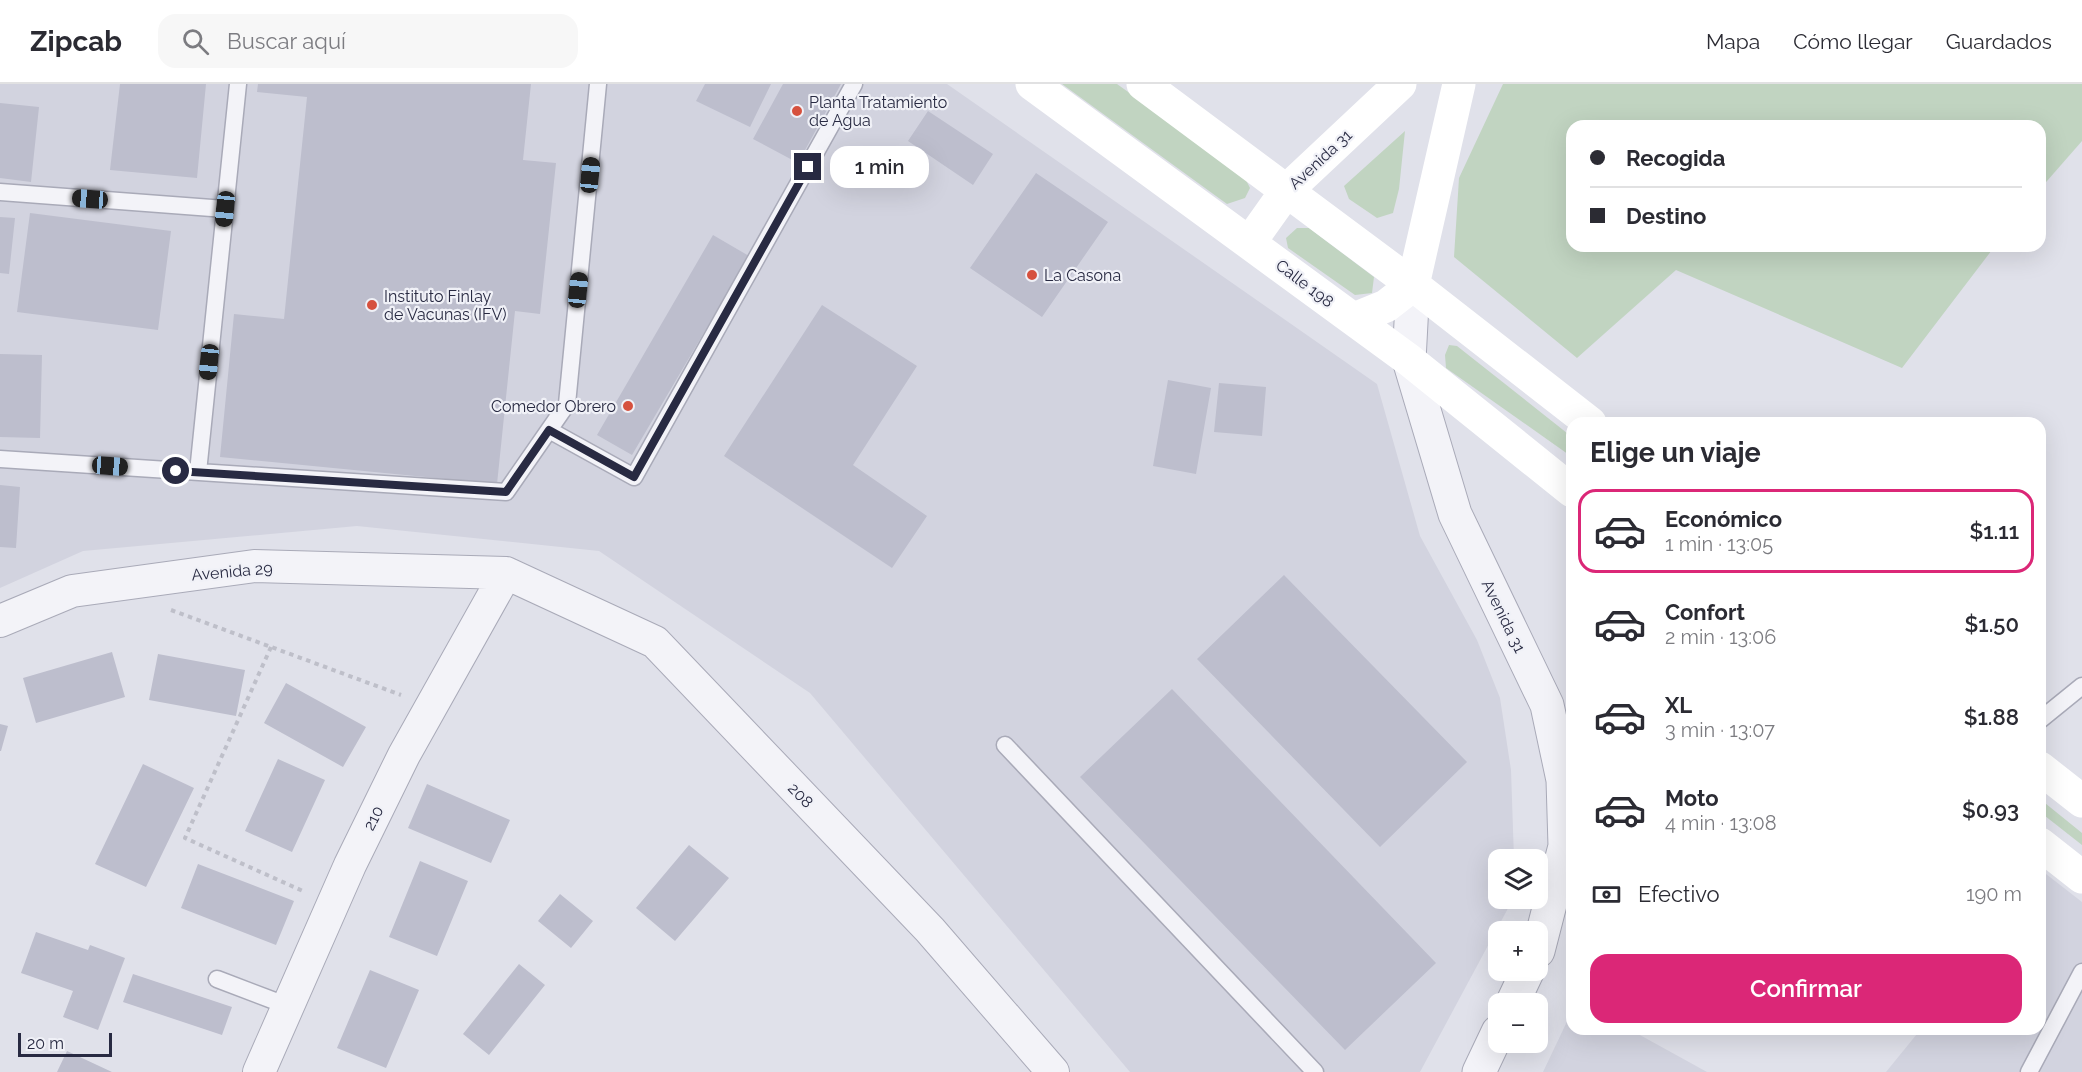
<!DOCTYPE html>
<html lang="es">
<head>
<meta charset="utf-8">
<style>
  :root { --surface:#fff; --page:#f7f7f7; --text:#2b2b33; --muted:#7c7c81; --line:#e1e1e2; --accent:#db2777 }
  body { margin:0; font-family:Raleway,sans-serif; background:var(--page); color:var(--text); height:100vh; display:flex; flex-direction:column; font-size:22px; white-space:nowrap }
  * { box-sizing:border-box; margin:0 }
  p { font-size:20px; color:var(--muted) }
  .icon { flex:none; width:33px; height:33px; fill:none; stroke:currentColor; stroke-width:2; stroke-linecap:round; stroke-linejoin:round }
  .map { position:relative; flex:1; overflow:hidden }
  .drawer { position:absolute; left:1566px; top:333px; width:480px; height:618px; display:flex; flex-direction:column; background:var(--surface); border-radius:18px; box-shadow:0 6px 24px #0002 }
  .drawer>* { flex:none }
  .guide { position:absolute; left:1566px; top:36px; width:480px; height:132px; border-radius:18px; box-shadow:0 6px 24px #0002; display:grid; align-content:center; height:132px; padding:0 24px; background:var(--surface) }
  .controls { position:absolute; left:1488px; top:765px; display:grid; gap:12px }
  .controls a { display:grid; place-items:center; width:60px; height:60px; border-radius:12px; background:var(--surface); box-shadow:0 6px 24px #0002; font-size:30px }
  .scale { position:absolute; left:18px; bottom:15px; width:94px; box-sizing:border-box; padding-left:6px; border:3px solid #282a42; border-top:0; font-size:16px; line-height:21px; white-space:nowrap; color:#282a42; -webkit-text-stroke:4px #f0f1f7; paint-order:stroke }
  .end { position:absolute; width:27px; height:27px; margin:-14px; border:8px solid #282a42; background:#fff; box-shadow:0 0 0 3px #fff }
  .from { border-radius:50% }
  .bubble { position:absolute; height:42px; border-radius:18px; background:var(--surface); box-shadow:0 6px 24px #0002; font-size:20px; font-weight:600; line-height:42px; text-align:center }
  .car { position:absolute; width:18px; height:36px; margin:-18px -9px; border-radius:8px; box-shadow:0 0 4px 2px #0007; background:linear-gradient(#222 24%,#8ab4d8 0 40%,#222 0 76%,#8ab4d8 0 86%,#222 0) }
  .guide b { display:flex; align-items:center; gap:21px; height:57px; font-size:22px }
  .guide b+b { border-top:2px solid var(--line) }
  .guide i { width:15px; height:15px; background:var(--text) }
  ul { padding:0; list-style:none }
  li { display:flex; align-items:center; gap:18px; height:84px; margin:0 12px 9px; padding:0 12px; border:3px solid transparent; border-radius:18px }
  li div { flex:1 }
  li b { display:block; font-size:22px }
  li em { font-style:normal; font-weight:600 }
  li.current { border-color:var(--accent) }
  li>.icon { width:54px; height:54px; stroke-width:1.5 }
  h2 { padding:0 24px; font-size:27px; line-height:72px }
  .pay { display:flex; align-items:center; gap:15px; height:66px; padding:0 24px; font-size:22px }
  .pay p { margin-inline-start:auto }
  .button { display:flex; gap:12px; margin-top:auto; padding:12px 24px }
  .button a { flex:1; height:69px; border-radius:18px; background:var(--accent); color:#fff; font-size:24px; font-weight:600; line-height:69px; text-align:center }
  header { display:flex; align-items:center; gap:36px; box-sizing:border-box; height:84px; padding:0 30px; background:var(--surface); border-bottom:2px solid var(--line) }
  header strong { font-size:28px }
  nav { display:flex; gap:33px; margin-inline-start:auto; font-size:21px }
  .search { width:420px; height:54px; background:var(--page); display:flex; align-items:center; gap:15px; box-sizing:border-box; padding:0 21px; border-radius:18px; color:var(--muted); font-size:22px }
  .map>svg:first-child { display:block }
  .built { fill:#d2d3df }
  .green { fill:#c1d4c1 }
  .building { fill:#bdbecd }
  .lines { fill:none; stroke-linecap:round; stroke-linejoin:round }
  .service-casing { stroke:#a9aab8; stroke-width:19 }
  .minor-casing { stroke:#a9aab8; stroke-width:34 }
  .tertiary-casing { stroke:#a9aab8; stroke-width:35 }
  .path { stroke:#bebfc9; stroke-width:4; stroke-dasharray:4.5 4.5; stroke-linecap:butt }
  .service { stroke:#f3f3f8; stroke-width:16 }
  .minor { stroke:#f3f3f8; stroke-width:32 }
  .tertiary { stroke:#f3f3f8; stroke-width:33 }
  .secondary { stroke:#fff; stroke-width:33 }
  .route { stroke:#282a42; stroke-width:8 }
  .poi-dot { fill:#d6513e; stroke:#f0f1f7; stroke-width:2 }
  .labels { text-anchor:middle; stroke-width:4.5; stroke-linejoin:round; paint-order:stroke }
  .poi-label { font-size:16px; fill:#282a42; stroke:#f0f1f7; text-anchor:start }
  .street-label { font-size:16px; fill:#282a42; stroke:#f0f1f7 }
</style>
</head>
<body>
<header>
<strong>Zipcab</strong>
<div class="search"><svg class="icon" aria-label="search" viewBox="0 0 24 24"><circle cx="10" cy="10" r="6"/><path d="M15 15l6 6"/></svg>Buscar aquí</div>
<nav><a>Mapa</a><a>Cómo llegar</a><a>Guardados</a></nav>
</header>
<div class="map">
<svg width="2082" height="988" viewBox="0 0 2082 988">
  <rect width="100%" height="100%" fill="#e0e1ea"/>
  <path class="built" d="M 0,0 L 947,0 L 1377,300 L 1420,452 L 1477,556 L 1500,614 L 1511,686 L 1514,775 L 1498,776 L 1498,814 L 1513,815 L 1420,988 L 1130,988 L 810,609 L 599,467 L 357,442 L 83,467 L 0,504 Z
    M 2046,790 L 2082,818 L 2082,988 L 1886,988 L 1921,945 L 2040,945 L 2040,797 Z
    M 1572,927 L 1572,945 L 1629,945 L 1707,988 L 1543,988 Z"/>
  <path class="green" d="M 1062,0 L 1117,0 L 1243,90 L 1250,104 L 1245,114 L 1227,120 Z
    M 1503,0 L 2082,0 L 2082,57 L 2040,105 L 2040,42 L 1572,42 L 1572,162 L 1995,162 L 1902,284 L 1676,186 L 1577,274 L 1454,173 L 1459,94 Z
    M 1405,47 L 1399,105 L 1393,129 L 1377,134 L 1349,115 L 1344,102 Z
    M 1297,144 L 1309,144 L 1374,193 L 1372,209 L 1355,211 L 1288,164 L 1286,154 Z
    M 1449,261 L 1457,262 L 1572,353 L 1572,373 L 1446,284 L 1445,271 Z
    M 2040,715 L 2082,749 L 2082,761 L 2040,728 Z"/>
  <path class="building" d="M 120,0 L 206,0 L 197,94 L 110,86 Z
    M 258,0 L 531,0 L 523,76 L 556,79 L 540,230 L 515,227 L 497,400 L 220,373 L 234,230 L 284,235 L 307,13 L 257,8 Z
    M 705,0 L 771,0 L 750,43 L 696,17 Z
    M 783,0 L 841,0 L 798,79 L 753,55 Z
    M 0,19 L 39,23 L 31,98 L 0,94 Z
    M 928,27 L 993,70 L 973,101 L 908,57 Z
    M 1036,89 L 1108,138 L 1042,233 L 970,184 Z
    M 30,129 L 171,147 L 158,246 L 17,228 Z
    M 0,133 L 15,134 L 9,190 L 0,189 Z
    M 713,151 L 749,172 L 632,371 L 597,351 Z
    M 822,221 L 917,282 L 853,381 L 927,432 L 892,484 L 724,372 Z
    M 0,270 L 42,271 L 40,354 L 0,353 Z
    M 1168,296 L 1211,304 L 1196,390 L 1153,382 Z
    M 1219,299 L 1266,303 L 1262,352 L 1214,348 Z
    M 0,401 L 20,403 L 16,464 L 0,463 Z
    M 1284,491 L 1467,678 L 1380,763 L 1197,575 Z
    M 112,568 L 125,613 L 36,639 L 23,594 Z
    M 158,570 L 245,586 L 236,632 L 149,616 Z
    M 286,599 L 366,643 L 343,683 L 264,639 Z
    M 1172,605 L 1436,879 L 1345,966 L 1080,693 Z
    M 0,640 L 8,642 L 1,667 L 0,667 Z
    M 278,675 L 325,696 L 292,768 L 245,747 Z
    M 143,680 L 194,704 L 146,803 L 95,780 Z
    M 427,700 L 510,736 L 491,779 L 408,744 Z
    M 689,761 L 729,794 L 675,857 L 636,824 Z
    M 420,777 L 468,797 L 437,872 L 389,853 Z
    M 198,780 L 294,817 L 276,861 L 181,824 Z
    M 560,810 L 593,837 L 571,864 L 538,837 Z
    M 36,848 L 88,866 L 90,861 L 125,874 L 98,946 L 63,933 L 73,907 L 21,889 Z
    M 519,880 L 545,901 L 489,971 L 463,950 Z
    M 370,886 L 419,906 L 386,984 L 337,964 Z
    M 133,890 L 232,923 L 222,951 L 123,918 Z
    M 67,967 L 112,988 L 57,988 Z"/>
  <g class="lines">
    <defs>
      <path id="service" d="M 0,108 L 225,125
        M 549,346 L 634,393 L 854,0
        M 0,375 L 506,408 L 567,320 L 598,0
        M 198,388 L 238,0
        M 2040,636 L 2082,602
        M 1005,661 L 1315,988
        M 217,895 L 288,922
        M 2029,988 L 2082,888"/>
      <path id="minor" d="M 0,537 L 72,507 L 254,482 L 506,489 L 655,558 L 930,846 L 1053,988
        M 259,988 L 350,781 L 404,671 L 506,489"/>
      <path id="tertiary" d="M 1413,201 L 1409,276 L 1455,430 L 1547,621 L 1563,696 L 1565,762 L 1538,867
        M 1512,920 L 1528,886
        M 1479,988 L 1498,948"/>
    </defs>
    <use href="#service" class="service-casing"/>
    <use href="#minor" class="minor-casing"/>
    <use href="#tertiary" class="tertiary-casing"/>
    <path class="path" d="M 171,526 L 401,611
      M 271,563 L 185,754 L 305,808"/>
    <use href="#service" class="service"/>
    <use href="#minor" class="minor"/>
    <use href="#tertiary" class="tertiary"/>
    <path class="secondary" d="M 1032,0 L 1409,276 L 1572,407
      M 1143,0 L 1413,201 L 1590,339
      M 1250,158 L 1287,106 L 1400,0
      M 1354,235 L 1386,222 L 1413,201 L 1459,0
      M 2040,684 L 2082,717
      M 2040,760 L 2082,793"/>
  </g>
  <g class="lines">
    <path class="route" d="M 176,387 L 506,408 L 549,346 L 634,393 L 808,83"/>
  </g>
  <g class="poi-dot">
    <circle cx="797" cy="27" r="6"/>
    <circle cx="1032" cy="191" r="6"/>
    <circle cx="372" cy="221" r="6"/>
    <circle cx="628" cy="322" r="6"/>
  </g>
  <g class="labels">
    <g class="poi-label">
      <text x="809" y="24">Planta Tratamiento<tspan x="809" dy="18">de Agua</tspan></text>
      <text x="1044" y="197">La Casona</text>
      <text x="384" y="218">Instituto Finlay<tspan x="384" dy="18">de Vacunas (IFV)</tspan></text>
      <text x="616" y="328" text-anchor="end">Comedor Obrero</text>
    </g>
    <g class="street-label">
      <text transform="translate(1320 75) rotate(-43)" y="6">Avenida 31</text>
      <text transform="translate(1305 199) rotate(37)" y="6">Calle 198</text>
      <text transform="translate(232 487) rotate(-5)" y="6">Avenida 29</text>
      <text transform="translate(1504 532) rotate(64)" y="6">Avenida 31</text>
      <text transform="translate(801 711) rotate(46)" y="6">208</text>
      <text transform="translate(373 734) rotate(-63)" y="6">210</text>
    </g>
  </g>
</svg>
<div class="controls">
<a><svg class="icon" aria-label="layers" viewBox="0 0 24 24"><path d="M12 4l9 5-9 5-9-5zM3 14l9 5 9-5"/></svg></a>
<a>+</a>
<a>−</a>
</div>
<div class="scale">20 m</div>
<i class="end from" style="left:176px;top:387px"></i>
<i class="end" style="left:808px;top:83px"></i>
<div class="bubble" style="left:830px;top:62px;width:99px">1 min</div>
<i class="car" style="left:590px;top:91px;rotate:6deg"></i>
<i class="car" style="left:90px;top:115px;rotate:274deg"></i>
<i class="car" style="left:225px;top:125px;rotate:186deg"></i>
<i class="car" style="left:578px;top:206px;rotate:6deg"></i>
<i class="car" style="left:209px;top:278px;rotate:186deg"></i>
<i class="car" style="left:110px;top:382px;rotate:94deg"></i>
<div class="guide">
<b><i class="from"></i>Recogida</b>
<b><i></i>Destino</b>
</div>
<section class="drawer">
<h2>Elige un viaje</h2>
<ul>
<li class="current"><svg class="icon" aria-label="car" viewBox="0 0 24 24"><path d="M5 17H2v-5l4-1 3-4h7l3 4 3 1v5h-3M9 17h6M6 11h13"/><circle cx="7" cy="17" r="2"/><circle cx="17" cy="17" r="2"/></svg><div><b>Económico</b><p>1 min · 13:05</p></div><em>$1.11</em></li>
<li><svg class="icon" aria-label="car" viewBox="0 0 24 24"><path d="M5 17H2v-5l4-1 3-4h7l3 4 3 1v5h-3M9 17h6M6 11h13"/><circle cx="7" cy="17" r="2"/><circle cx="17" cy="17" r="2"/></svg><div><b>Confort</b><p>2 min · 13:06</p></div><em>$1.50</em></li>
<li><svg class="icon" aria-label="car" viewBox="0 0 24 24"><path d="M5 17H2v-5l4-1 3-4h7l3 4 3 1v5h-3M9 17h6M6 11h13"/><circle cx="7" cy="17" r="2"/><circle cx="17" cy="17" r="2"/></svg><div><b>XL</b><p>3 min · 13:07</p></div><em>$1.88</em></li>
<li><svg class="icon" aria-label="car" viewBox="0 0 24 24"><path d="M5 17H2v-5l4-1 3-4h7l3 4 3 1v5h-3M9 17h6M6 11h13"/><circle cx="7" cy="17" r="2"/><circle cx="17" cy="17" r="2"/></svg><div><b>Moto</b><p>4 min · 13:08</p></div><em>$0.93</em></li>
</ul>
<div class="pay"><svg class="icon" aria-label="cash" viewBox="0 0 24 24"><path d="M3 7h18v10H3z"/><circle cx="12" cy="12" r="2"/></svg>Efectivo<p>190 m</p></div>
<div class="button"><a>Confirmar</a></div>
</section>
</div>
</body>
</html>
